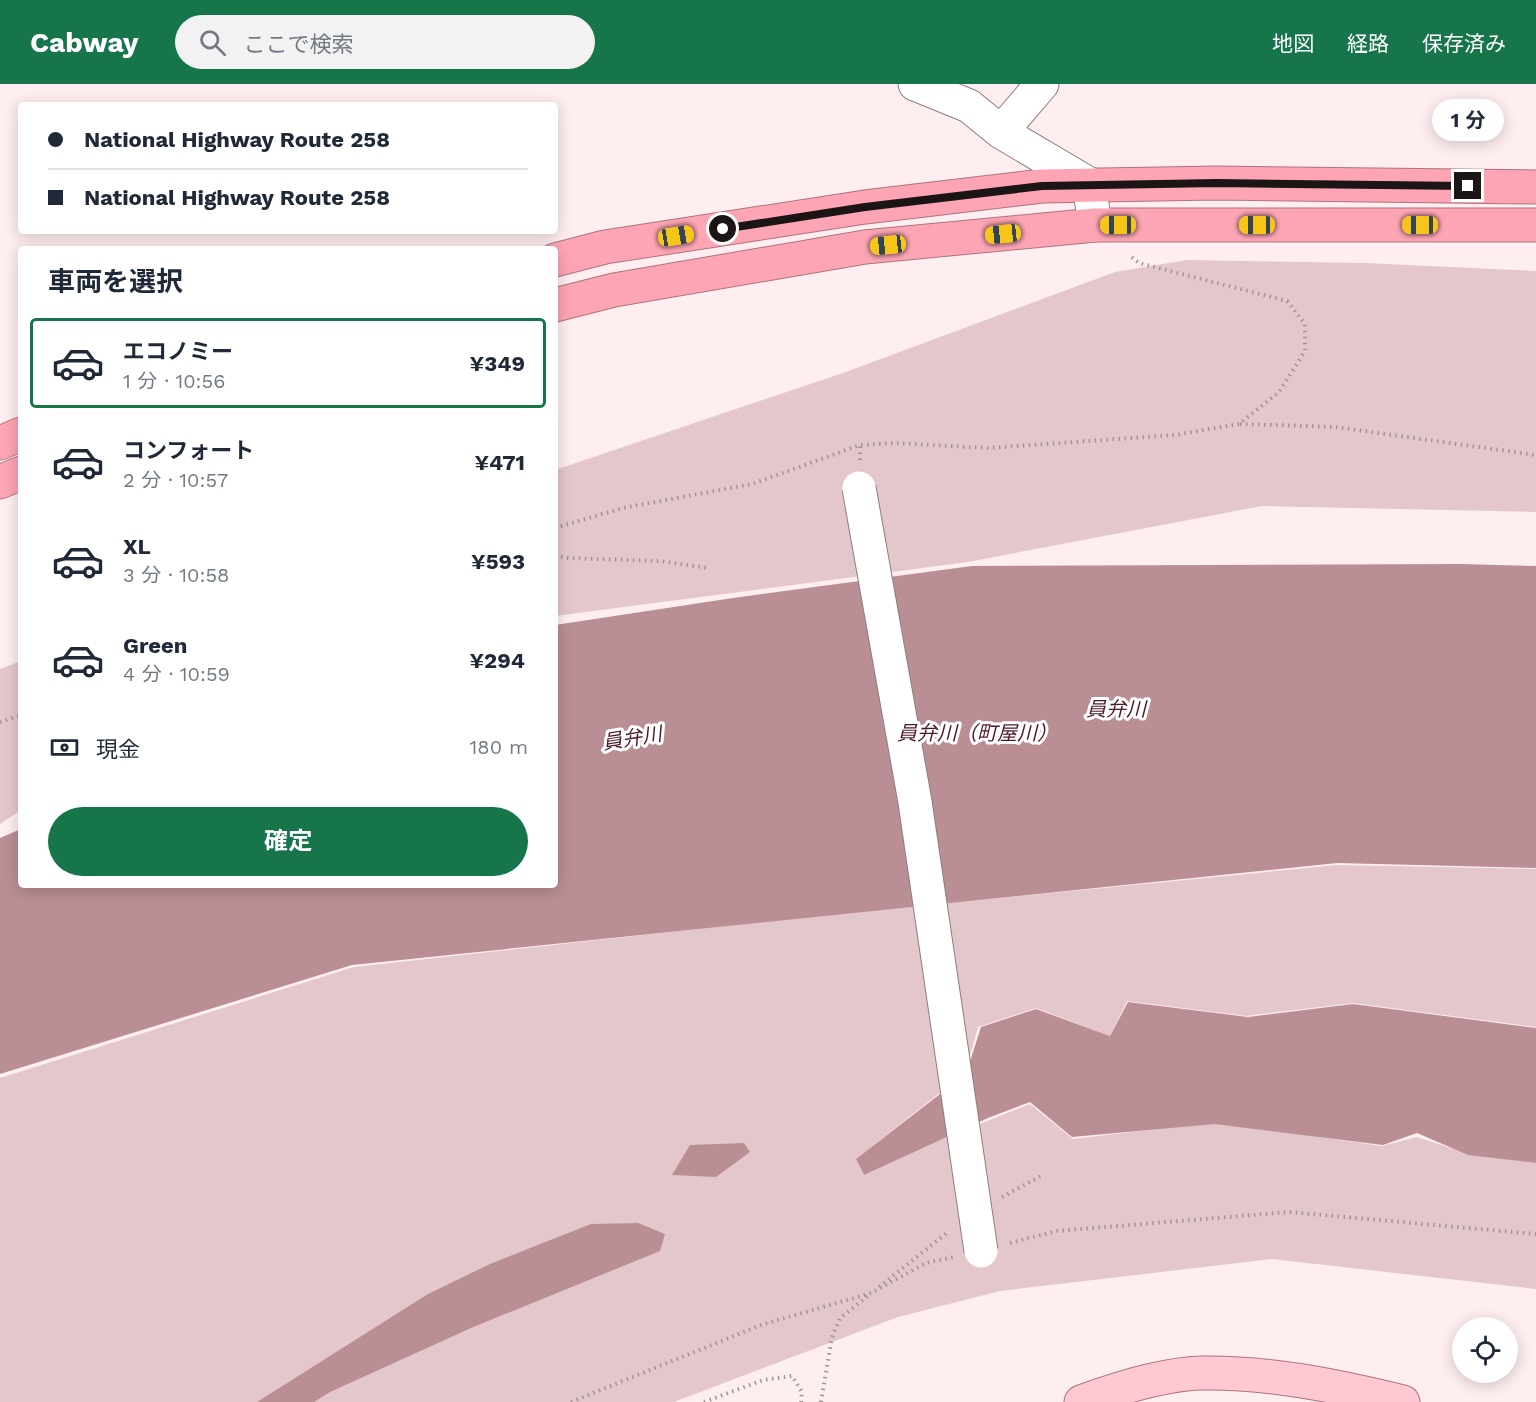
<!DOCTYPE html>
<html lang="ja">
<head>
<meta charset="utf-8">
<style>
  :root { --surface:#fff; --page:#f2f2f3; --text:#1f2937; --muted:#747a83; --line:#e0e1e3; --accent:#16754b }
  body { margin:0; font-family:"Work Sans","Noto Sans JP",sans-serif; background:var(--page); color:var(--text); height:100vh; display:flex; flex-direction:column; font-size:22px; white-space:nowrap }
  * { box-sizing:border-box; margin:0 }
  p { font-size:20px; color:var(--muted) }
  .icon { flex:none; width:33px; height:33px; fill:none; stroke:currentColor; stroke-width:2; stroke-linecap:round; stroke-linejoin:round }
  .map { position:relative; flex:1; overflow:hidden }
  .sheet { position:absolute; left:18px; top:162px; width:540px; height:642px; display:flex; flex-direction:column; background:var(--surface); border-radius:6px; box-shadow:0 3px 15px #0003 }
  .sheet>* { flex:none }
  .hud { position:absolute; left:18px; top:18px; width:540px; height:132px; border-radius:6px; box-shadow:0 3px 15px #0003; display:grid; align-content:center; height:132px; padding:0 30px; background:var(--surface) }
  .buttons { position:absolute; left:1452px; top:1233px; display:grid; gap:12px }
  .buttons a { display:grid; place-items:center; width:66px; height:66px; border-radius:50%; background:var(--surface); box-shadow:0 3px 15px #0003; font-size:30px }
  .end { position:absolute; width:27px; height:27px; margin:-14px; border:8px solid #1c1516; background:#fff; box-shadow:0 0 0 3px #fff }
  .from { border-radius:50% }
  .bubble { position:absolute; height:42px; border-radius:21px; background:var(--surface); box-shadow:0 3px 15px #0003; font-size:20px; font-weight:700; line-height:42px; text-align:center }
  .car { position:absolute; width:18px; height:36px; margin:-18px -9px; border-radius:8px; box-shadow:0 0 4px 2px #0007; background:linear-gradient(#f5c518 24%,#345 0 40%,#f5c518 0 76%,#345 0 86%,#f5c518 0) }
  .hud b { display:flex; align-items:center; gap:21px; height:57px; font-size:22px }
  .hud b+b { border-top:2px solid var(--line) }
  .hud i { width:15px; height:15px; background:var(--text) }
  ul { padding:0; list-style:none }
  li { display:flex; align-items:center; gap:18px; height:90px; margin:0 12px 9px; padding:0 18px; border:3px solid transparent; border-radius:6px }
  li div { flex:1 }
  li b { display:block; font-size:22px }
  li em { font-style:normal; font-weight:700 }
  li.selected { border-color:var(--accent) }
  li>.icon { width:54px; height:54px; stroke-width:1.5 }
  h2 { padding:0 30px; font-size:27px; line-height:72px }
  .pay { display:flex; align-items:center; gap:15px; height:66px; padding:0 30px; font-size:22px }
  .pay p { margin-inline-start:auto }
  .action { display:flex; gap:12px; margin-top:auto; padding:12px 30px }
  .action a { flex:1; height:69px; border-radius:36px; background:var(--accent); color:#fff; font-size:24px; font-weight:700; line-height:69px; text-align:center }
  header { display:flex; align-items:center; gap:36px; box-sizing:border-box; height:84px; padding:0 30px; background:var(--accent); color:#fff }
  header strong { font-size:28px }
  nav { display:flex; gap:33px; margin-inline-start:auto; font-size:21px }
  .search { width:420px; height:54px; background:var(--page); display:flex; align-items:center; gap:15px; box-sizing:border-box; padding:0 21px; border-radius:33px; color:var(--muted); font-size:22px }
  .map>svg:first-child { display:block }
  .green { fill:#e4c7cb }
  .water { fill:#b98f95 }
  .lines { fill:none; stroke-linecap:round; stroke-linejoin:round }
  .minor-casing { stroke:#8e7c7e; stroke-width:35 }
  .major-casing { stroke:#ae737d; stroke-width:35 }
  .highway-casing { stroke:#ae737d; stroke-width:35 }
  .path { stroke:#a09495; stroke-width:4; stroke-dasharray:1.5 4.5; stroke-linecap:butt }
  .minor { stroke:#fff; stroke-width:33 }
  .major { stroke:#fec9d2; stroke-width:33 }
  .highway { stroke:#fda5b4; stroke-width:33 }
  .minor-bridge-casing { stroke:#8e7c7e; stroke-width:35; stroke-linecap:butt }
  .minor-bridge { stroke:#fff; stroke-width:33 }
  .route { stroke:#1c1516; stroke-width:8 }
  .labels { text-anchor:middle; stroke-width:6; stroke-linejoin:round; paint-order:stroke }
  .water-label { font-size:20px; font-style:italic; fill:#4e1825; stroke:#fff }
</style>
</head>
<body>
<header>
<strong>Cabway</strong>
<div class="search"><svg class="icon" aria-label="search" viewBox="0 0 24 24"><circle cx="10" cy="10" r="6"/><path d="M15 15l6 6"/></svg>ここで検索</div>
<nav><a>地図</a><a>経路</a><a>保存済み</a></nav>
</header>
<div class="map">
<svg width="1536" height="1318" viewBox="0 0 1536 1318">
  <rect width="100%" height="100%" fill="#ffeef0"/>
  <path class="green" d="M 1187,176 L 1365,179 L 1536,187 L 1536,428 L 1262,422 L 968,478 L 555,532 L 555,386 L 843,289 L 1115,188 Z
    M 21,577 L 21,726 L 0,740 L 0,585 Z
    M 1337,781 L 1536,785 L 1536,943 L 1353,919 L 1246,932 L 1127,917 L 1110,952 L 1036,924 L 978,943 L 965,989 L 856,1075 L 864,1091 L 927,1061 L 1030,1020 L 1073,1055 L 1215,1038 L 1382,1062 L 1417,1053 L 1469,1070 L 1536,1079 L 1536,1205 L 1272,1175 L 1000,1207 L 898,1233 L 674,1318 L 0,1318 L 0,994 L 354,883 L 808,833 Z"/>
  <path class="water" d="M 1461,480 L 1536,482 L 1536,784 L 1337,779 L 352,881 L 0,990 L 0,754 L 21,745 L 21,801 L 555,801 L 555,541 L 733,514 L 972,482 Z
    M 1128,918 L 1248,933 L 1353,920 L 1536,944 L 1536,1079 L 1468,1071 L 1417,1049 L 1383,1061 L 1215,1040 L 1072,1053 L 1030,1018 L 988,1034 L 864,1091 L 856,1075 L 966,990 L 981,943 L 1036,925 L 1110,952 Z
    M 744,1059 L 750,1068 L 716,1093 L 672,1091 L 690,1061 Z
    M 638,1139 L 665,1150 L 660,1167 L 471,1244 L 330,1308 L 314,1318 L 257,1318 L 428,1210 L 490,1180 L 591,1140 Z"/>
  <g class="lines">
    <defs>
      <path id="minor" d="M 915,0 L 969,22 L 1001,48 L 1089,100 L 1095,141
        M 1001,48 L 1042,0"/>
      <path id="major" d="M 1081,1318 C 1116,1305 1165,1290 1202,1289 C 1270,1288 1337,1302 1403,1318"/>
      <path id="highway" d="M 555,176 L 605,163 L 865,123 L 1042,102 L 1217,99 L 1536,103
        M 555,221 L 614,206 L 865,163 L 1095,141 L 1536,141
        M 0,359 L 21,350
        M 0,398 L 21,389"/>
    </defs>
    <use href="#minor" class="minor-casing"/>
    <use href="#major" class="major-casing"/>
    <use href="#highway" class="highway-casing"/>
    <path class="path" d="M 1240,340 L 1335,343 L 1536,371
      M 860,376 L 860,361
      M 555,444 L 623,424 L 752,400 L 860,361 L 894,359 L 989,364 L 1175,351 L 1239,340 L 1279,308 L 1305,267 L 1305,240 L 1287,217 L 1139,179 L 1129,171
      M 555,472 L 569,474 L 660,477 L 708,484
      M 0,638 L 21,631
      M 1002,1113 L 1041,1092
      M 1010,1159 L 1057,1147 L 1289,1128 L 1536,1150
      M 879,1203 L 948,1148
      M 571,1318 L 761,1241 L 871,1209 L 926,1179 L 954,1173
      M 704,1318 L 763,1296 L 792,1292 L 802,1308 L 801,1318
      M 821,1318 L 832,1253 L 840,1234 L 868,1212"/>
    <use href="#minor" class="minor"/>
    <use href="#major" class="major"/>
    <use href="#highway" class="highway"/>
    <defs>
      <path id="minor-bridge" d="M 859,404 L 915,718 L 981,1167"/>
    </defs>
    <use href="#minor-bridge" class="minor-bridge-casing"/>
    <use href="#minor-bridge" class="minor-bridge"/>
  </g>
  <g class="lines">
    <path class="route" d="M 723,145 L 865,123 L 1042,102 L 1217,99 L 1468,102"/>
  </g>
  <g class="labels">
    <g class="water-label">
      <text x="1116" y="632">員弁川</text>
      <text x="977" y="656">員弁川（町屋川）</text>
      <text transform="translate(632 654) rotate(-9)" y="7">員弁川</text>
    </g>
  </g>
</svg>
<div class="buttons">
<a><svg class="icon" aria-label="locate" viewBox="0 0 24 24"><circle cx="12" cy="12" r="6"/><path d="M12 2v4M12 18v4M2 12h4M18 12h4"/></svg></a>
</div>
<i class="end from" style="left:723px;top:145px"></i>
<i class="end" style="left:1468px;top:102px"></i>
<div class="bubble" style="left:1432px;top:15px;width:72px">1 分</div>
<i class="car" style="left:1118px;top:141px;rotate:270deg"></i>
<i class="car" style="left:1257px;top:141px;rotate:270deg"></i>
<i class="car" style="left:1420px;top:141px;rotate:270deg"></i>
<i class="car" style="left:1003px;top:150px;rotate:264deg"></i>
<i class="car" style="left:676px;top:152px;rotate:81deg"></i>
<i class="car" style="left:888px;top:161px;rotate:264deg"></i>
<div class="hud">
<b><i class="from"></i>National Highway Route 258</b>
<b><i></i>National Highway Route 258</b>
</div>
<section class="sheet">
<h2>車両を選択</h2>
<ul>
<li class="selected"><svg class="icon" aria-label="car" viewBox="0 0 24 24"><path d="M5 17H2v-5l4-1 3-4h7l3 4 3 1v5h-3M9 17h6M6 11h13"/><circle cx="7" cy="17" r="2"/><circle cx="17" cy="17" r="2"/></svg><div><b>エコノミー</b><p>1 分 · 10:56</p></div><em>¥349</em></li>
<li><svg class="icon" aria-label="car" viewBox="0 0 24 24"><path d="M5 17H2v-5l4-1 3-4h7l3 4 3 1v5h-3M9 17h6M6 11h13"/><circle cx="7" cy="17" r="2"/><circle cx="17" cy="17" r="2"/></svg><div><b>コンフォート</b><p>2 分 · 10:57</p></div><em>¥471</em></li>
<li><svg class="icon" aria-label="car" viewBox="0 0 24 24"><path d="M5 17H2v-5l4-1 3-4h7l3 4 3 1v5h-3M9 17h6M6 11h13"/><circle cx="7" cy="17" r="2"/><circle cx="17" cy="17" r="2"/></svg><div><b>XL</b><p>3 分 · 10:58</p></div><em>¥593</em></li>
<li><svg class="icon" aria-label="car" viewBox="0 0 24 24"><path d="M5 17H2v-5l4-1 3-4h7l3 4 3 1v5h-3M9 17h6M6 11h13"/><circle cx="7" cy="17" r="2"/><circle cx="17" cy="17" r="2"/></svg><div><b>Green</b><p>4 分 · 10:59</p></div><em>¥294</em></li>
</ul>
<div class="pay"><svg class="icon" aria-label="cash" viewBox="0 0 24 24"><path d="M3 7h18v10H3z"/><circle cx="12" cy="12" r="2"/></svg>現金<p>180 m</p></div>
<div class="action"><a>確定</a></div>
</section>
</div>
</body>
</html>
